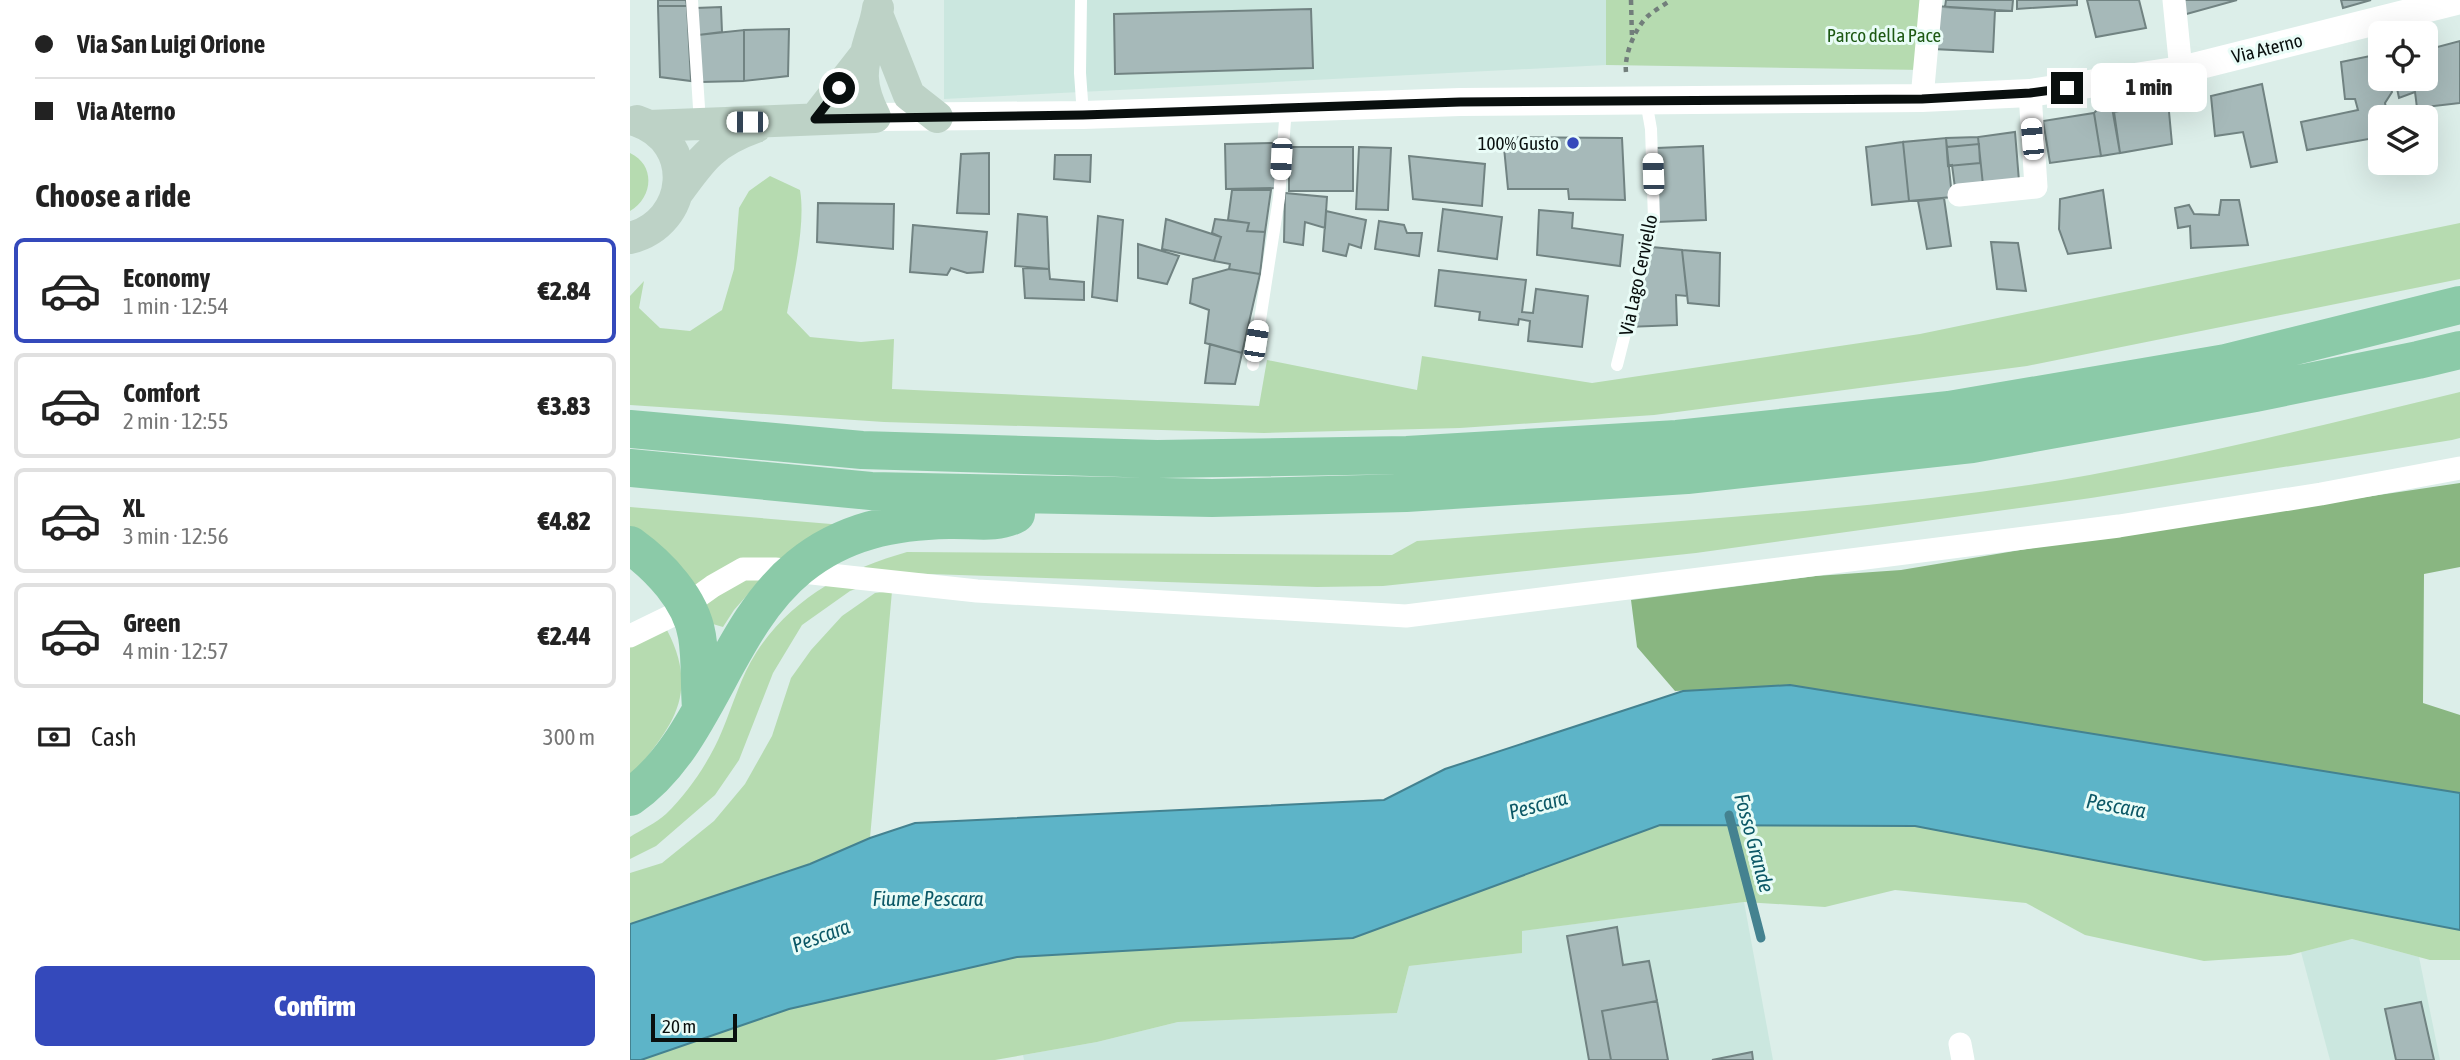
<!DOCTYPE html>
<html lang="en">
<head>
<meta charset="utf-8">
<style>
  :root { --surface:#fff; --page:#f2f2f2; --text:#222; --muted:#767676; --line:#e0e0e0; --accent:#3449bb }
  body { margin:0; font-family:"Asap Condensed",sans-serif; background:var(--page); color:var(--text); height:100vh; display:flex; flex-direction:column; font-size:26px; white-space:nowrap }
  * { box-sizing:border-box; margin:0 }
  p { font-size:23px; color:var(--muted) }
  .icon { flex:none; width:38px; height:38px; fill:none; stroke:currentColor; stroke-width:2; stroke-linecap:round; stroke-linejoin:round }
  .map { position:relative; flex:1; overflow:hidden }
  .sheet { display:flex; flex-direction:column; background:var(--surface); width:630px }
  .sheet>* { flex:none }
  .guide { display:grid; align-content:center; height:154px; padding:0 35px; background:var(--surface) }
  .fabs { position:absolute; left:1738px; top:21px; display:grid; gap:14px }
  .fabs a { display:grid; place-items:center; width:70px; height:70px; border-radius:10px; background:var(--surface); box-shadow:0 7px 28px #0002; font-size:35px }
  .scale { position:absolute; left:21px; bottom:18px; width:86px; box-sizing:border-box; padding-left:7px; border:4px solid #090f0e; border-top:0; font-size:19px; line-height:24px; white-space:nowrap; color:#090f0e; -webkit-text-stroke:5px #e9fcf7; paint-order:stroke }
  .end { position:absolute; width:32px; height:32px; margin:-16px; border:9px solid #090f0e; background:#fff; box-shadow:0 0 0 4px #fff }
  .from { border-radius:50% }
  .bubble { position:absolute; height:49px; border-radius:10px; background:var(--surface); box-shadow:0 7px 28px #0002; font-size:23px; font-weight:800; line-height:49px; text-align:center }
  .car { position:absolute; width:21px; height:42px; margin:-21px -10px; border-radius:9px; box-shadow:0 0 5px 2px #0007; background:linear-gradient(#fff 24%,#345 0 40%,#fff 0 76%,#345 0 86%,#fff 0) }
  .guide b { display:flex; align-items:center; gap:24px; height:66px; font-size:26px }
  .guide b+b { border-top:2px solid var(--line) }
  .guide i { width:18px; height:18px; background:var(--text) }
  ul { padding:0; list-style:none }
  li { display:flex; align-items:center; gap:21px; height:105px; margin:0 14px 10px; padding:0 21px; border:4px solid var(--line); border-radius:10px }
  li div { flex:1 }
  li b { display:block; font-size:26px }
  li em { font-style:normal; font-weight:800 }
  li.selected { border-color:var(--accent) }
  li>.icon { width:63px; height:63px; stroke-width:1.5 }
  h2 { padding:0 35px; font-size:32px; line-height:84px }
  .pay { display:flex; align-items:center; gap:18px; height:77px; padding:0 35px; font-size:26px }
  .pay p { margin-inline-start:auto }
  .action { display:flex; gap:14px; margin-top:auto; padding:14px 35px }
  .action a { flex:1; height:80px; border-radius:10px; background:var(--accent); color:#fff; font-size:28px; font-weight:800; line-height:80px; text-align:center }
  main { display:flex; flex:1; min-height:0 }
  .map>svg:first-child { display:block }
  .built { fill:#cbe7df }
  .green { fill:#b6dbb0 }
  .forest { fill:#89b681 }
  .water { fill:#5db4c8; stroke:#448290; stroke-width:2 }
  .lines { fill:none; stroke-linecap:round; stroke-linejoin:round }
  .stream { stroke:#448290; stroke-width:9 }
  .building { fill:#a6b9b9; stroke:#718382; stroke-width:2 }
  .path { stroke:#727e7b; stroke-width:4.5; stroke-dasharray:5 5; stroke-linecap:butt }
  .service { stroke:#fff; stroke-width:12 }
  .minor { stroke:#fff; stroke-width:23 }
  .tertiary { stroke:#fff; stroke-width:28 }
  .secondary { stroke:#bdd2c6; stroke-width:32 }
  .trunk { stroke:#8bcaa8; stroke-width:38 }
  .route { stroke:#090f0e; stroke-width:9 }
  .poi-dot { fill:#3449bb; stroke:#e9fcf7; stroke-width:2.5 }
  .labels { text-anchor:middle; stroke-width:6; stroke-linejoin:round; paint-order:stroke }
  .park-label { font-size:19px; fill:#1d5913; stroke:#e9fcf7 }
  .street-label { font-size:19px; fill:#090f0e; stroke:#e9fcf7 }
  .poi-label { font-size:19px; fill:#090f0e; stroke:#e9fcf7; text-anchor:end }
  .water-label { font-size:21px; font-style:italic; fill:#0c5866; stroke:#e9fcf7 }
</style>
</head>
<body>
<main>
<section class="sheet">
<div class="guide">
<b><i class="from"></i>Via San Luigi Orione</b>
<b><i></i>Via Aterno</b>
</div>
<h2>Choose a ride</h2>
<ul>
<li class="selected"><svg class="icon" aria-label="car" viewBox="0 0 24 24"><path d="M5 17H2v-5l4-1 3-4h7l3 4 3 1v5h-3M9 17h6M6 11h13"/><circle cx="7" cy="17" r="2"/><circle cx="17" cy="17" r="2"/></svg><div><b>Economy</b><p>1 min · 12:54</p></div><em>€2.84</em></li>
<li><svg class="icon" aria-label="car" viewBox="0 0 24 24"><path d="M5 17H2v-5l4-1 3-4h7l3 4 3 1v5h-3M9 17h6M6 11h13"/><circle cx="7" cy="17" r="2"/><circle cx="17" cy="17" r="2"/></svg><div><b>Comfort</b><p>2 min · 12:55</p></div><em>€3.83</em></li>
<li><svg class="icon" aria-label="car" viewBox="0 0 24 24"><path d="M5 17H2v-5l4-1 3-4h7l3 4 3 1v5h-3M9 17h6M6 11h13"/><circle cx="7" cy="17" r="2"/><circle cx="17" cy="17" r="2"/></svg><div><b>XL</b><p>3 min · 12:56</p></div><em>€4.82</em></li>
<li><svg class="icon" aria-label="car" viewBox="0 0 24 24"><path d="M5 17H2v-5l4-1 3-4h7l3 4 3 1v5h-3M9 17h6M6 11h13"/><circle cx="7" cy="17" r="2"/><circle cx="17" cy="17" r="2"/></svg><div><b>Green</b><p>4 min · 12:57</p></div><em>€2.44</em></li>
</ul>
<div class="pay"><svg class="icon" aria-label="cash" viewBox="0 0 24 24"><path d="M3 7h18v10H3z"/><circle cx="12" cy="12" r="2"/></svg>Cash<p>300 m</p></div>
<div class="action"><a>Confirm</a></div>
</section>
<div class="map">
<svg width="1830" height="1060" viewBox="0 0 1830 1060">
  <rect width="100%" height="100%" fill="#dceee9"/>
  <path class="built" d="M 314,0 L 976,0 L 976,65 L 314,99 Z
    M 1114,902 L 1143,1060 L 394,1060 L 393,1055 L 467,1042 L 548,1022 L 767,1013 L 779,966 L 891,953 L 891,931 Z
    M 1722,939 L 1789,957 L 1810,1060 L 1700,1060 L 1671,952 Z"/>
  <path class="green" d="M 976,0 L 1299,0 L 1293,70 L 976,65 Z
    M 0,153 C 26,165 23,198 0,211 Z
    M 140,176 L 170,190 C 176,224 163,279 157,313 L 180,337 L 231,342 L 264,339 L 262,389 L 629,406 L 637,360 L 787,390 L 792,356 L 962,383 L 1290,334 L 1830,223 L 1830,279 L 1397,366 L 1024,415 L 830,428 L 634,433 L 254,422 L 0,405 L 0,296 L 14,281 L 9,308 L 30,328 L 60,331 L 92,310 L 104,269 L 109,208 L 119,191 Z
    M 1830,392 L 1830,438 L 1822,440 L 1461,498 L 1066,553 L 753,586 L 687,587 L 270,573 L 220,591 L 172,625 L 143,673 L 109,760 L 85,795 L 26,846 L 0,859 L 0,837 C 11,830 26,823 36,814 C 59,792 80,760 92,731 C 103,705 111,676 126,653 C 161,598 217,569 277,552 L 762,555 L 787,541 C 1002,523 1218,514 1431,480 C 1566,457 1698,424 1830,392 Z
    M 0,507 L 213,525 L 133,577 L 104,610 L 93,627 L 69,620 L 0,541 Z
    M 262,591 L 240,838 L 180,864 L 0,924 L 0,873 L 32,863 L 84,821 L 115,784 L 142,736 L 161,678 L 181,650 L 212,616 L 245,593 Z
    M 37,630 C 71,696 40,728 0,778 L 0,646 Z
    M 1030,825 L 1285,826 L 1830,930 L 1830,960 L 1800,960 L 1722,939 L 1660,955 L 1574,961 L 1455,935 L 1396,903 L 1265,890 L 1195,907 L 1114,902 L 892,931 L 892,953 L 779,966 L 767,1013 L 548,1022 L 467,1042 L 365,1060 L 11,1060 L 159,1009 L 387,957 L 723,938 Z"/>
  <path class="forest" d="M 1830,483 L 1830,567 L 1794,574 L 1793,703 L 1830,715 L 1830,793 L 1160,685 L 1045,691 L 1007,647 L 1001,600 L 1186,576 L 1271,570 L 1492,533 Z"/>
  <path class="water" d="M 1160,685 L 1830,793 L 1830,930 L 1285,826 L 1030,825 L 723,938 L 387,957 L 159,1009 L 11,1060 L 0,1060 L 0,924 L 180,864 L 240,838 L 285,823 L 754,800 L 815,769 L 1053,691 Z"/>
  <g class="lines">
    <path class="stream" d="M 1099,815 L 1131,938"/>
  </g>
  <path class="building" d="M 28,0 L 56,0 L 57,6 L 28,6 Z
    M 1316,0 L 1383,0 L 1382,11 L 1315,7 Z
    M 1387,0 L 1447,0 L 1447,5 L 1387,9 Z
    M 1457,0 L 1509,0 L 1516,28 L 1466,37 Z
    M 1551,0 L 1607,0 L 1553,15 Z
    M 1711,0 L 1741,0 L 1713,8 Z
    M 28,6 L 57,6 L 61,81 L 30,77 Z
    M 1305,6 L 1365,10 L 1363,52 L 1303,49 Z
    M 91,7 L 92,32 L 68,35 L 66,8 Z
    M 681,9 L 683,68 L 485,74 L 484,14 Z
    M 159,29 L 158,76 L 114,81 L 114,30 Z
    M 114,30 L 114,81 L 71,82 L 68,35 Z
    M 1830,41 L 1830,103 L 1787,108 L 1785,92 L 1769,98 L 1765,79 L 1796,79 L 1796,50 Z
    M 1750,54 L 1750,79 L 1759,79 L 1762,92 L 1755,103 L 1758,117 L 1750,117 L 1750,137 L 1677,150 L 1671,122 L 1728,110 L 1725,99 L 1715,99 L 1711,62 Z
    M 1632,84 L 1647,162 L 1621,167 L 1613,132 L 1585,136 L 1581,96 Z
    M 1480,96 L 1490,153 L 1471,156 L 1464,113 Z
    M 1538,101 L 1542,144 L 1490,153 L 1484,112 Z
    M 1464,113 L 1471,156 L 1420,163 L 1413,121 Z
    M 1385,132 L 1389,181 L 1353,185 L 1348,137 Z
    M 873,137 L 992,138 L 995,200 L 939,199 L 938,189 L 878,189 Z
    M 1348,137 L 1353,185 L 1325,188 L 1322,165 L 1318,166 L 1316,138 Z
    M 1316,138 L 1322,197 L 1279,201 L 1273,142 Z
    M 1273,142 L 1279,201 L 1242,205 L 1236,147 Z
    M 646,143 L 647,188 L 596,189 L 595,144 Z
    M 1349,144 L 1350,163 L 1318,166 L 1317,147 Z
    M 1073,146 L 1076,220 L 1027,222 L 1027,148 Z
    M 659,147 L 723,147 L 723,191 L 659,191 Z
    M 729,147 L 761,148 L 758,210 L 726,209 Z
    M 359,153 L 359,214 L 327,213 L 331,154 Z
    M 425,155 L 461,155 L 460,182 L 424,179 Z
    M 779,156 L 855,164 L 852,206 L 783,199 Z
    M 602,190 L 641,190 L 635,232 L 617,231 L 619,223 L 598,220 Z
    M 1473,190 L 1481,248 L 1438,254 L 1429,229 L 1430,199 Z
    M 655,193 L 697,197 L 695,228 L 675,222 L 673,245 L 654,242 Z
    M 1314,198 L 1321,246 L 1297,249 L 1288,201 Z
    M 1591,200 L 1609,200 L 1618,245 L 1561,248 L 1560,226 L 1548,228 L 1545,208 L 1559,205 L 1564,214 L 1589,215 Z
    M 188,203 L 264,204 L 263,249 L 187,242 Z
    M 813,209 L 872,217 L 867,259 L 808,251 Z
    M 909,210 L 943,213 L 942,228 L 993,235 L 990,266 L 907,255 Z
    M 696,211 L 736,220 L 731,248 L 719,244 L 716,256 L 693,251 Z
    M 388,214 L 417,217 L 419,269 L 385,266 Z
    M 468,216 L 493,220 L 487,301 L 462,297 Z
    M 536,219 L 591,237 L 584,261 L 532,249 Z
    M 585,219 L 619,223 L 617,231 L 635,232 L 630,274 L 599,269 L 600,264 L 584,261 L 591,237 L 582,233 Z
    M 749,221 L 774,225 L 777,233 L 792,233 L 789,256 L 745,249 Z
    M 283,225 L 357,232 L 353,272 L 337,273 L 321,268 L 317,275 L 280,272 Z
    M 1361,242 L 1388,243 L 1396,291 L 1367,289 Z
    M 508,244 L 549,256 L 537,284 L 508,278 Z
    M 1022,247 L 1052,250 L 1057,296 L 1046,295 L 1047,325 L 997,327 Z
    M 1052,250 L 1090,253 L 1089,306 L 1058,303 Z
    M 393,268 L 419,269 L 420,279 L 454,282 L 454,300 L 395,298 Z
    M 599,269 L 630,274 L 612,353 L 575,343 L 579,310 L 560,303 L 563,279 Z
    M 809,270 L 896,280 L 892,312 L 903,313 L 906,289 L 958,296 L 952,347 L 898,341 L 900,321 L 889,319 L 888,325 L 849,320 L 850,312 L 805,306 Z
    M 580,344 L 612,353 L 605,384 L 575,383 Z
    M 987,927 L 993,965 L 1019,961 L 1027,1001 L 972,1011 L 981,1060 L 959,1060 L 937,936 Z
    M 1027,1001 L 1038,1060 L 981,1060 L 972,1011 Z
    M 1791,1002 L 1804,1060 L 1766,1060 L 1755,1009 Z
    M 1122,1052 L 1123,1060 L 1082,1060 Z"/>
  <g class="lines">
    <path class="path" d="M 1001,0 L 1002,39
      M 996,72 C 994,55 1005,28 1018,16 C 1025,10 1034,5 1041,0"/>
    <path class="service" d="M 62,0 L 70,123
      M 451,0 L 450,73 L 453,115
      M 623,365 L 649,198 L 656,108
      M 987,365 L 1024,219 L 1021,129 L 1016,101"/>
    <path class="minor" d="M 1544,0 L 1551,70
      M 1292,98 L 1301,0
      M 1329,195 L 1406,187 L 1400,93
      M 0,636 L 41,616 L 83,586 L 113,569 L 145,569 L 347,591 L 776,616 L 1489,526 L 1691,494 L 1830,468
      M 1330,1044 L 1333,1060"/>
    <path class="tertiary" d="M 245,117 L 453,115 L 830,102 L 1292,98 L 1400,93 L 1551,70 L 1830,0"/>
    <path class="secondary" d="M 247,14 L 279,95 L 307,117
      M 245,117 C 229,85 230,70 241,35 C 244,26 247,17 248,8
      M 185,119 L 235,55
      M 19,126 L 245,117
      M 48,192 C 73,157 84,142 126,127
      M 0,238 C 60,223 67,142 7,121"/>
    <path class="trunk" d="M 0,429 L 232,450 L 527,459 L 777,455 L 1047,439 L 1319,410 L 1596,363 L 1830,305
      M 0,468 L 241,491 L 582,498 L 776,493 L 1057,475 L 1342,444 L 1625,393 L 1788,360 L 1830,350
      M 0,545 C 29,566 61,599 67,636 C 71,660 69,684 71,708
      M 0,797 C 76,745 94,628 169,567 C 213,531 264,521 319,520 C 341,519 367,525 386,514"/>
  </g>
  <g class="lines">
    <path class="route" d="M 209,88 L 185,119 L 453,115 L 830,102 L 1292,99 L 1400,93 L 1437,88"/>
  </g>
  <circle class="poi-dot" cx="943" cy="143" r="7"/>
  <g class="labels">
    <g class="park-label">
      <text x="1254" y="42">Parco della Pace</text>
    </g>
    <g class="street-label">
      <text transform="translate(1637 48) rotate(-14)" y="7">Via Aterno</text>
      <text transform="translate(1008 275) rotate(-78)" y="7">Via Lago Cerviello</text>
    </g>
    <g class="poi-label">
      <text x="929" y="150">100% Gusto</text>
    </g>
    <g class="water-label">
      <text transform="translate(908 805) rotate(-15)" y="7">Pescara</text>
      <text transform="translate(1486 806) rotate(10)" y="7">Pescara</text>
      <text transform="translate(1124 843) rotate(75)" y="7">Fosso Grande</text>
      <text x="298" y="906">Fiume Pescara</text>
      <text transform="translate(191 936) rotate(-20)" y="7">Pescara</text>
    </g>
  </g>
</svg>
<div class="fabs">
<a><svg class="icon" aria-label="locate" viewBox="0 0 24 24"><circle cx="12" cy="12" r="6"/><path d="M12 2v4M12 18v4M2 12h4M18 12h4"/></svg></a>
<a><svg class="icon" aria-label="layers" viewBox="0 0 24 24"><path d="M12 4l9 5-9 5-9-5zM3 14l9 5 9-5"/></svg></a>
</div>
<div class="scale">20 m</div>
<i class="end from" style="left:209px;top:88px"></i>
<i class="end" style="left:1437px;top:88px"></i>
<div class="bubble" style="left:1461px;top:63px;width:116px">1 min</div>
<i class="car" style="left:117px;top:122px;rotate:270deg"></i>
<i class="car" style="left:1402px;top:139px;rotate:355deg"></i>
<i class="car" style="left:651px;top:159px;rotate:183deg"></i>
<i class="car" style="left:1023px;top:174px;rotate:358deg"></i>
<i class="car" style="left:626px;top:341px;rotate:9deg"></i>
</div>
</main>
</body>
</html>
